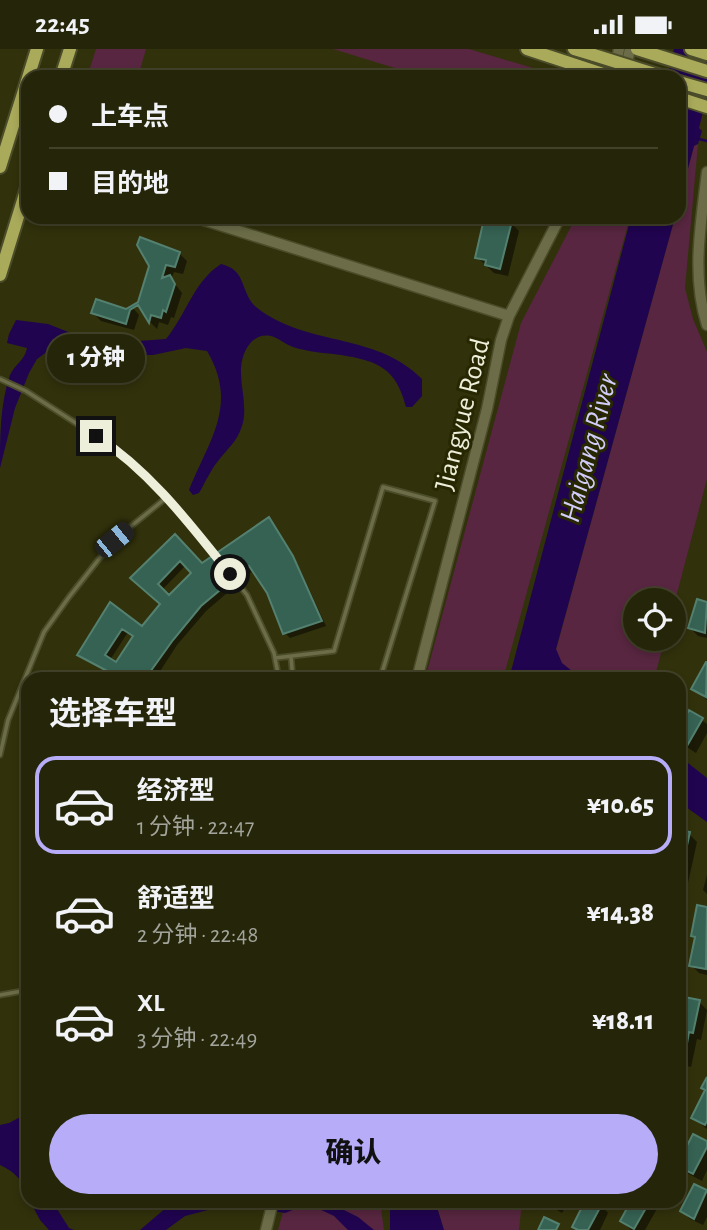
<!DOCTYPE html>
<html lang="zh">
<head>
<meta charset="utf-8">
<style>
  :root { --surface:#252509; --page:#2d2d12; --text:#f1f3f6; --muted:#a3a59c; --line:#42422a; --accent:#b6acf8 }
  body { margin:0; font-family:"Alegreya Sans","Noto Sans SC",sans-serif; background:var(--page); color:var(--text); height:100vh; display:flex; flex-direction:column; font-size:26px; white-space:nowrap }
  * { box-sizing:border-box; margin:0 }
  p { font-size:23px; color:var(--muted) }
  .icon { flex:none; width:38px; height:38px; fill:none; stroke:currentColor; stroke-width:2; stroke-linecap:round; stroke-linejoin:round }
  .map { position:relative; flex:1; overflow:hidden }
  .sheet { position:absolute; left:21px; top:623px; width:665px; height:536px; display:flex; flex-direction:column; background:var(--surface); border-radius:21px; box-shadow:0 4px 10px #0003,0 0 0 2px var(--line) }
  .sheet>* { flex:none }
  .banner { position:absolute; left:21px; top:21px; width:665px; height:154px; border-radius:21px; box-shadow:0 4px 10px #0003,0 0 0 2px var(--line); display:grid; align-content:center; height:154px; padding:0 28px; background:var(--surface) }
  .buttons { position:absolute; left:623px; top:539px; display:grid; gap:14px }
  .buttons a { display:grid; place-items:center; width:63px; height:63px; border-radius:50%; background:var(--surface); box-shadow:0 4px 10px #0003,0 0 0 2px var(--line); font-size:35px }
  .end { position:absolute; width:32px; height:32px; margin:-16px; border:9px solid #eeefda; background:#111; box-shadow:0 0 0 4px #111 }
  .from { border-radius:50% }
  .bubble { position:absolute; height:49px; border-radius:24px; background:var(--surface); box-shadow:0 4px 10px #0003,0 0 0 2px var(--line); font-size:23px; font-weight:800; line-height:49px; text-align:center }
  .car { position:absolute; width:21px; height:42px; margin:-21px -10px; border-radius:9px; box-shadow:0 0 5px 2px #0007; background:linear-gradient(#222 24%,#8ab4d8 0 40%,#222 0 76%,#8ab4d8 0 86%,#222 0) }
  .banner b { display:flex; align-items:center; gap:24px; height:66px; font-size:26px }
  .banner b+b { border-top:2px solid var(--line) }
  .banner i { width:18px; height:18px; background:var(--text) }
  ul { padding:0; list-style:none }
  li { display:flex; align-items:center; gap:21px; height:98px; margin:0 14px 10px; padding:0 14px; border:4px solid transparent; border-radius:21px }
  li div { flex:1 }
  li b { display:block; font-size:26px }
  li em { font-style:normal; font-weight:800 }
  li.selected { border-color:var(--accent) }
  li>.icon { width:63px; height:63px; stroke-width:1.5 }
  h2 { padding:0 28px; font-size:32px; line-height:84px }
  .primary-button { display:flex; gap:14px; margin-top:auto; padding:14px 28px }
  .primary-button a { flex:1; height:80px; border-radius:42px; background:var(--accent); color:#111; font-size:28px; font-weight:800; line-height:80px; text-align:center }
  .status { display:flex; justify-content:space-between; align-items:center; height:49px; padding:0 35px; background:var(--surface); direction:ltr }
  .status svg { height:19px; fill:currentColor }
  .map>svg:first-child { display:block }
  .green { fill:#582640 }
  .water { fill:#200450 }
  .shadow { fill:#0007; fill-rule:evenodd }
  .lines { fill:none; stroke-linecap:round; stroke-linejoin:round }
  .stream { stroke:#200450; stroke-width:2.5 }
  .building { fill:#366253; stroke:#548070; stroke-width:2; fill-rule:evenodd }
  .service-casing { stroke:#4b4c29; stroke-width:7 }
  .tertiary-casing { stroke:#4b4c29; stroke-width:13 }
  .primary-casing { stroke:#4b4c29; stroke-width:16 }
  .service { stroke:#6c6d48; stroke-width:3.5 }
  .tertiary { stroke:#6c6d48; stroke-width:10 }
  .primary { stroke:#a9aa5a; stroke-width:12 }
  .primary-bridge-casing { stroke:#4b4c29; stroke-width:16; stroke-linecap:butt }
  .primary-bridge { stroke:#a9aa5a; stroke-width:12 }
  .route { stroke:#eeefda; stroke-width:9 }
  .labels { text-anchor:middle; stroke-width:6; stroke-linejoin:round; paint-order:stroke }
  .street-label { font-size:28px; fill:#eeefda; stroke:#272702 }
  .water-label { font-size:30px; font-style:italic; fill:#d1ccf8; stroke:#272702 }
</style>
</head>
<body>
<div class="status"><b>22:45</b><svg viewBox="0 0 49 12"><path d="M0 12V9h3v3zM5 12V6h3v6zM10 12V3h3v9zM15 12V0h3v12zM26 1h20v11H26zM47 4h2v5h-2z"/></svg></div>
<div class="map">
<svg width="707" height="1181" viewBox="0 0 707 1181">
  <rect width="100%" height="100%" fill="#31310c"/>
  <path class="green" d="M 96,0 L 146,0 L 138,28 L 87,28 Z
    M 333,0 L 469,0 L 563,28 L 424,28 Z
    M 698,95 L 685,239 L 693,270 L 707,303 L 707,430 L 674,556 L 674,551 L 635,551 L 635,590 L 665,590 L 654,630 L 548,630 L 675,168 L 679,168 L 679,153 L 694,97 Z
    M 576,168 L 630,168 L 503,630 L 425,630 L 521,274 Z
    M 286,1152 L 380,1152 L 384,1181 L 278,1181 Z
    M 435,1152 L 522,1152 L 519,1181 L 444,1181 Z"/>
  <path class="water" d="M 674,0 L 707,0 L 707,47 L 699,79 L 702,82 L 698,95 L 694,97 L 679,153 L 679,28 L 667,28 Z
    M 631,168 L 675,168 L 556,600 L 562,614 L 582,630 L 509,630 Z
    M 221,215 C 245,221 240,237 252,254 C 256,259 264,264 269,267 C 320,297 378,286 422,330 L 422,347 L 412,358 L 406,358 C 396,319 378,312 341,306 C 326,304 308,303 293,298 C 287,296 281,291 274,288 C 254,281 242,301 241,319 C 240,338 248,358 242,377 C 237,393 227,400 218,412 C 210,422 205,434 199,444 L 193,446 L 189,441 C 209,391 239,356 207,302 L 186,299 L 153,306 L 114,306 L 70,297 L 51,300 L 37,310 L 29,324 L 15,359 L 0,419 C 0,388 0,355 10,326 C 15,315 25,311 27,299 L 7,294 L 9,285 L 16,271 L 48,275 L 76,286 L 94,290 L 125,293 L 166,290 C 186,266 194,232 221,215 Z
    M 679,707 L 707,729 L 707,773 L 679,753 Z
    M 28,1064 L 28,1147 C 23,1131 15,1123 0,1116 L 0,1076 L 9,1074 Z
    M 30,1152 L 52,1152 L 69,1179 L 74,1181 L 49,1181 L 40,1171 Z
    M 174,1152 L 326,1152 L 358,1168 L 374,1181 L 348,1181 L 334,1167 L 317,1159 L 298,1159 L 285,1164 L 231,1155 L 185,1167 L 166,1181 L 140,1181 Z
    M 390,1152 L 435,1152 L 444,1181 L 390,1181 Z"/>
  <path class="shadow" d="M 511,174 L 519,182 L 508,227 L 494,224 L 477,208 Z
    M 179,204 L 187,212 L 183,225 L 174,223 L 171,230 L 182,244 L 174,269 L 171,268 L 168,276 L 159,273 L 157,280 L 150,273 L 139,253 L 148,229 Z
    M 132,258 L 139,266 L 134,281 L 101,272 L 93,264 L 127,261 Z
    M 269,470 L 297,514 L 326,577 L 290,589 L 285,584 L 269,543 L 254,521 L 206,562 L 177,596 L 155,630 L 110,630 L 112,626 L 80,606 L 111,556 L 142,579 L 162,555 L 137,534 L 175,487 L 202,516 ZM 186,516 L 194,524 L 169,548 L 162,541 ZM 128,583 L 135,588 L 117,615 L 110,611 Z
    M 698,552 L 707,554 L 707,589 L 698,587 L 690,579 Z
    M 706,615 L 707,615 L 707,651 L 693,640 Z
    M 690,663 L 707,675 L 707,684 L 696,704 L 679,693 L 679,683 Z
    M 28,770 L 28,832 L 25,829 Z
    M 679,783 L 689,785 L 697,793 L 684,852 L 679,851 Z
    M 707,826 L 707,845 L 703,841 Z
    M 699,858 L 707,859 L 707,926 L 699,924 L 691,916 L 696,890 L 693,886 Z
    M 699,953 L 707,961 L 701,991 L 697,990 L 691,1018 L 679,1015 L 679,980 Z
    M 679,1031 L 683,1035 L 679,1050 Z
    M 707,1031 L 707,1080 L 693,1069 L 707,1042 Z
    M 707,1094 L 707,1121 L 702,1132 L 687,1124 L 679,1115 Z
    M 695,1137 L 707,1143 L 707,1168 L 703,1176 L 690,1170 L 682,1162 Z
    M 542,1152 L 569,1152 L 562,1164 Z
    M 587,1152 L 601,1156 L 608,1164 L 600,1181 L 578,1181 L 574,1177 Z
    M 633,1152 L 651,1152 L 658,1158 L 645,1181 L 631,1181 L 622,1172 Z"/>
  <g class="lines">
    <path class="stream" d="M 699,90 L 707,92"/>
  </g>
  <path class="building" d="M 206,21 L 232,27 L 235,28 L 197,28 Z
    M 494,168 L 512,172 L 500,220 L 485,216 L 486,211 L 475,209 L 484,170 L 492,172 Z
    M 140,188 L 180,203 L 175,218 L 166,216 L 162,229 L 170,226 L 175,235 L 166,263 L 163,261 L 161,269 L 151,266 L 149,274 L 138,256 L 130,261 L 126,275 L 91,264 L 96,250 L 126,260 L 138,253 L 149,217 L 137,196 Z
    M 269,468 L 293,507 L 322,572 L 283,585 L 267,544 L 249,517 L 201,557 L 173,591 L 145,630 L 108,630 L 111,624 L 77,606 L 110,553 L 142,577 L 160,555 L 130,529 L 175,485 L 202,514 ZM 180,512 L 191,524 L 169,546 L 158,535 ZM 122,580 L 133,587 L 116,613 L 105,606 Z
    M 697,550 L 707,553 L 705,584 L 688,579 Z
    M 706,613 L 707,613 L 706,648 L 691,640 Z
    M 689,661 L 703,669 L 687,697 L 679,693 L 679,679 Z
    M 26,767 L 28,829 L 23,829 Z
    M 679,781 L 690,783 L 679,832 Z
    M 697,856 L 707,858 L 706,920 L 689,917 L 695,888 L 691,887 Z
    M 684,948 L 700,951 L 693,984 L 689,983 L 684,1011 L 679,1010 L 679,971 Z
    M 707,1028 L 707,1072 L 705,1076 L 691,1069 L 705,1041 L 701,1039 Z
    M 693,1085 L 707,1092 L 707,1098 L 693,1125 L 679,1118 L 679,1112 Z
    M 694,1135 L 707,1141 L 694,1170 L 680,1162 Z
    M 585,1152 L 595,1152 L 602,1155 L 588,1181 L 578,1181 L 572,1178 Z
    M 631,1152 L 650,1152 L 634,1180 L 620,1172 Z
    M 544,1168 L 559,1175 L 556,1181 L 538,1181 Z"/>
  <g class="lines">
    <defs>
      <path id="service" d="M 0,330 L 26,342 L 116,400 L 178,460 L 247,546 L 274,604 L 279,630
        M 291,608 L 293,630
        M 275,609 L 334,602 L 383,438 L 435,452 L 380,630
        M 0,706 L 8,671 L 44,583 L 69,548 L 114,491 L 166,449
        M 0,946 L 28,941"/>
      <path id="tertiary" d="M 613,28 L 619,0
        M 624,28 L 630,0
        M 707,123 C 701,174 691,226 707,276
        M 194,168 L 509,267
        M 417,630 L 487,360 L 501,291 L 509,267 L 560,168
        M 266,1181 L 273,1152"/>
      <path id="primary" d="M 527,0 L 612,28
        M 574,0 L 594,6
        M 637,0 L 707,22
        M 691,0 L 707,5
        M 61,28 L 70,0
        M 679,33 L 707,41
        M 679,49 L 707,58
        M 0,118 L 37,0
        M 0,226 L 28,135"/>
    </defs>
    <use href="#service" class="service-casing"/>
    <use href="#tertiary" class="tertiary-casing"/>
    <use href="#primary" class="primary-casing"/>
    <use href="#service" class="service"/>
    <use href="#tertiary" class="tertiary"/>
    <use href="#primary" class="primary"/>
    <defs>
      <path id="primary-bridge" d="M 594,6 L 664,28"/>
    </defs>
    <use href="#primary-bridge" class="primary-bridge-casing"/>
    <use href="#primary-bridge" class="primary-bridge"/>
  </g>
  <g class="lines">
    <path class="route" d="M 96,387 C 150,422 190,475 230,525"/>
  </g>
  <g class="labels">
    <g class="street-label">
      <text transform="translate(461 365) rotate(-76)" y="10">Jiangyue Road</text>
    </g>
    <g class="water-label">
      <text transform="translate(588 399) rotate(-75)" y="10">Haigang River</text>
    </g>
  </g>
</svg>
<div class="buttons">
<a><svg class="icon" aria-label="locate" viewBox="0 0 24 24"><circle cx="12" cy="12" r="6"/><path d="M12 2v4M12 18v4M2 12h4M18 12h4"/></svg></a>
</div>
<i class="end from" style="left:230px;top:525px"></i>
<i class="end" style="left:96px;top:387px"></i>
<div class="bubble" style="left:47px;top:285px;width:98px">1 分钟</div>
<i class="car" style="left:114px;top:491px;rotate:51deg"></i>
<div class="banner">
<b><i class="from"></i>上车点</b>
<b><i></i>目的地</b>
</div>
<section class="sheet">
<h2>选择车型</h2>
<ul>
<li class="selected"><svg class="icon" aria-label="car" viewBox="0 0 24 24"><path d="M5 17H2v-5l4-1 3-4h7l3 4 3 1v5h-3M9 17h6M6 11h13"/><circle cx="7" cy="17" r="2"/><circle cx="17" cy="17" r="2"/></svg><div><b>经济型</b><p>1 分钟 · 22:47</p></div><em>¥10.65</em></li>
<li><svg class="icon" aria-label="car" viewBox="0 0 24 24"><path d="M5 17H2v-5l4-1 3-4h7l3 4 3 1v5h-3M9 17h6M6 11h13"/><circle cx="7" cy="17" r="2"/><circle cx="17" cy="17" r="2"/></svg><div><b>舒适型</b><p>2 分钟 · 22:48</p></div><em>¥14.38</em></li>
<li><svg class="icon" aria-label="car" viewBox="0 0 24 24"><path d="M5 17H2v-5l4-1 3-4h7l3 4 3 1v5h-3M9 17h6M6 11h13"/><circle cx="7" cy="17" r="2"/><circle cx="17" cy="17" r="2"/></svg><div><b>XL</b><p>3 分钟 · 22:49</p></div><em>¥18.11</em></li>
</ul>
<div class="primary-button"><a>确认</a></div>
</section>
</div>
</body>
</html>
